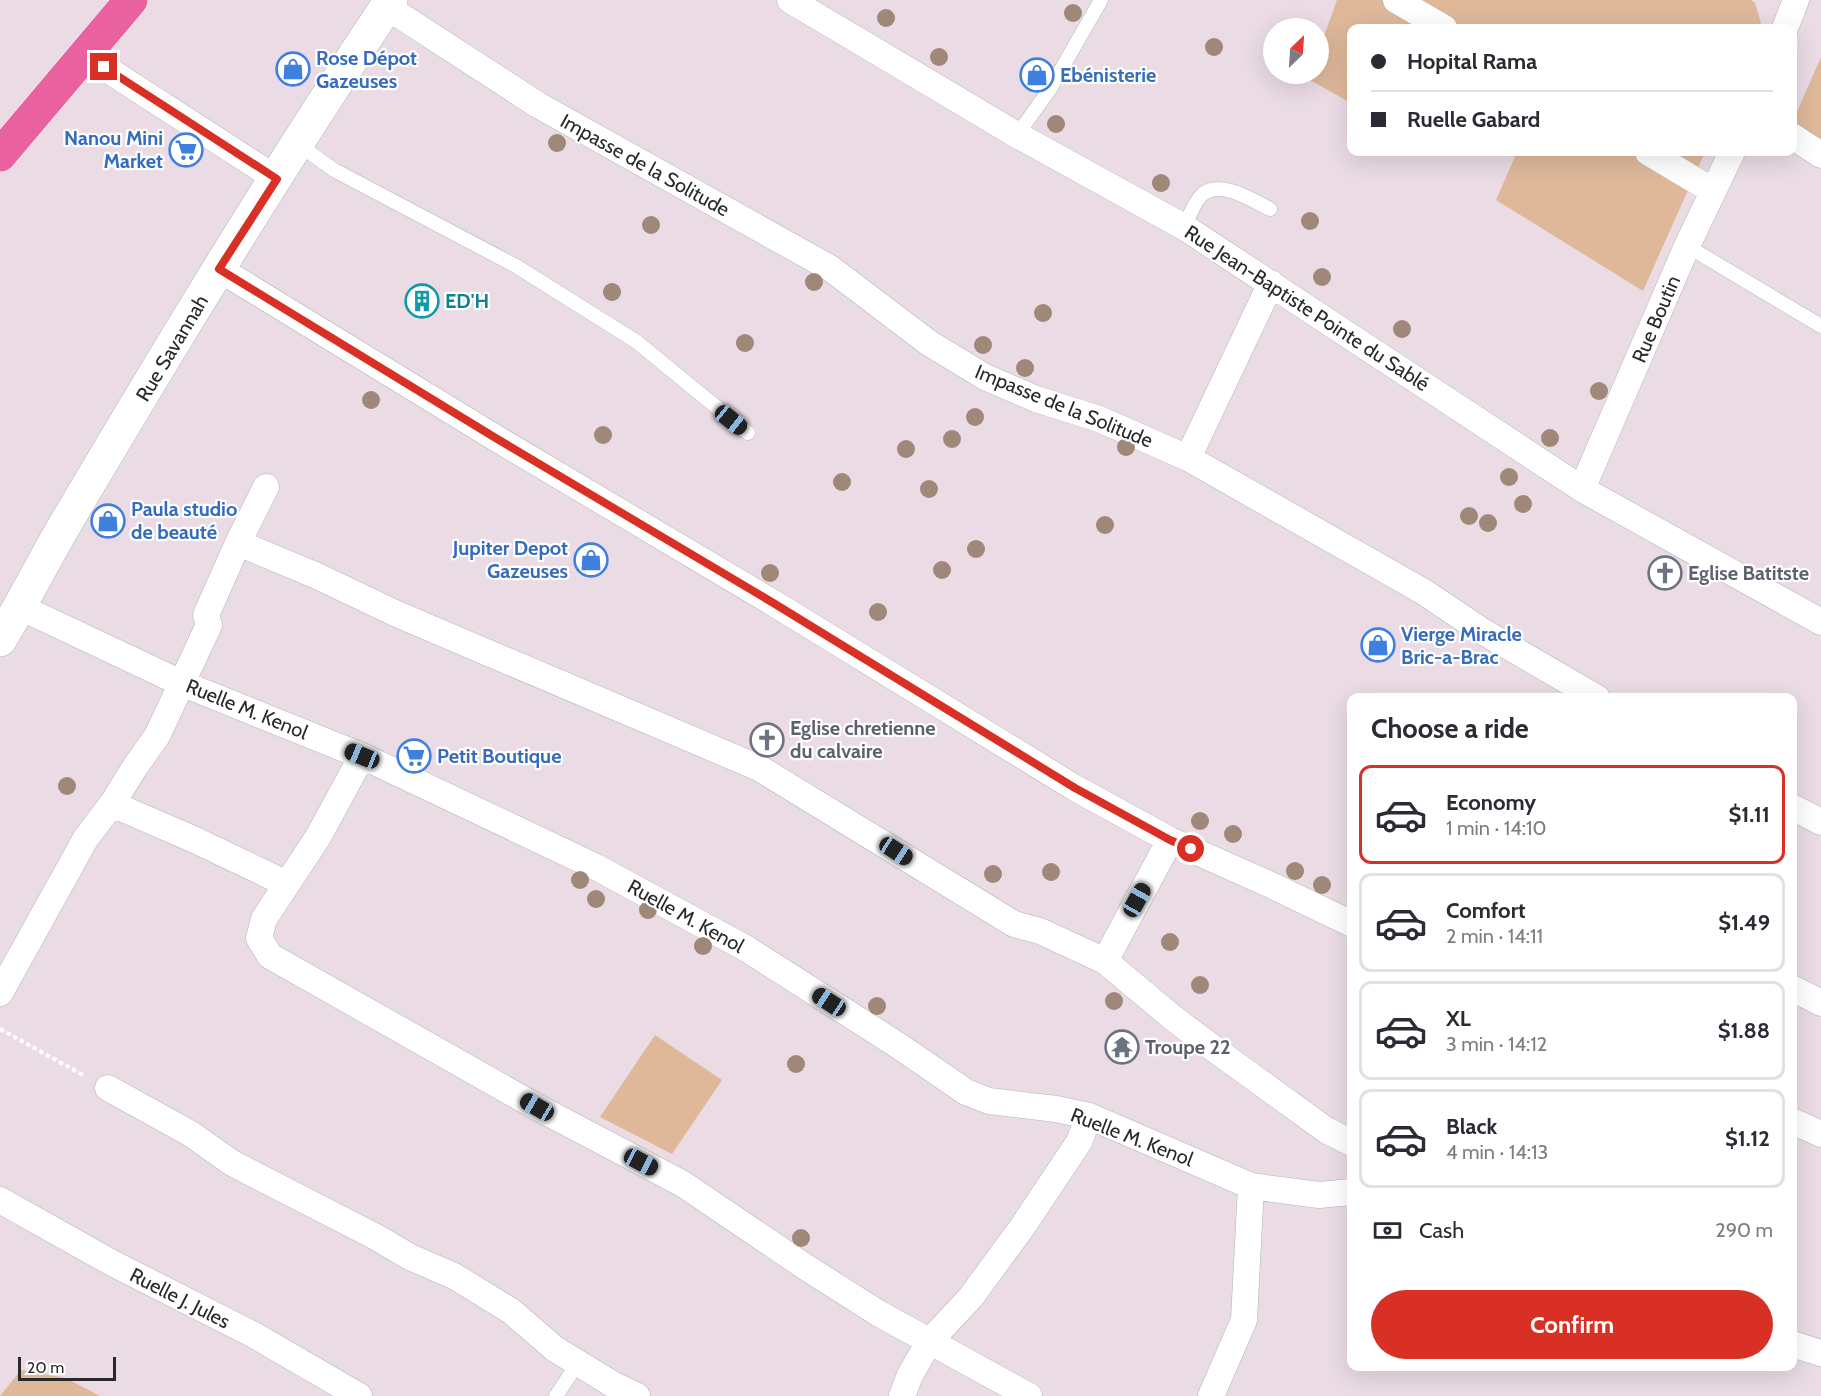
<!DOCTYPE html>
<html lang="en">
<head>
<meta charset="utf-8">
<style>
  :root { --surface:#fff; --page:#f2f2f3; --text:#2b2b33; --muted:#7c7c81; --line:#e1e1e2; --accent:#d93025 }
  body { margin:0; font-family:Cabin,sans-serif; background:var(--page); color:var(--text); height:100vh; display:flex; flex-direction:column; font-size:22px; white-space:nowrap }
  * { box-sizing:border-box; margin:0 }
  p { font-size:20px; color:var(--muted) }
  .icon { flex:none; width:33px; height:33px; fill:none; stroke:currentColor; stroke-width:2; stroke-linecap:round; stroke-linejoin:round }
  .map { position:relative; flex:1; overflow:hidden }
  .sheet { position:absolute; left:1347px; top:693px; width:450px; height:678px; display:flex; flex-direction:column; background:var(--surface); border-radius:12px; box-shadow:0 6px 24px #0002 }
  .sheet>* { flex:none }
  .hud { position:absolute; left:1347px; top:24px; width:450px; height:132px; border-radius:12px; box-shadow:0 6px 24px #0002; display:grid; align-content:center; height:132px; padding:0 24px; background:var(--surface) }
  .needle { width:39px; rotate:25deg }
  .fabs { position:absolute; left:1263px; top:18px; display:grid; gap:12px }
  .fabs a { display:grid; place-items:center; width:66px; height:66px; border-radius:50%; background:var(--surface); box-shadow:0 6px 24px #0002; font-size:30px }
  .scale { position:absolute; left:18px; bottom:15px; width:98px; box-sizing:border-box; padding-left:6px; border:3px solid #292929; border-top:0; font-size:16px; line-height:21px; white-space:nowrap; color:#292929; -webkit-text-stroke:4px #fff; paint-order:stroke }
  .end { position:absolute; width:27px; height:27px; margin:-14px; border:8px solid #d93025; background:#fff; box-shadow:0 0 0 3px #fff }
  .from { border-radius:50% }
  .car { position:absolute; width:18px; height:36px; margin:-18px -9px; border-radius:8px; box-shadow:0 0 4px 2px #0007; background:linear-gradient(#222 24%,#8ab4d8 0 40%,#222 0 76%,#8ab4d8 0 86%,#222 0) }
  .hud b { display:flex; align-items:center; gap:21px; height:57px; font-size:22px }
  .hud b+b { border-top:2px solid var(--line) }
  .hud i { width:15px; height:15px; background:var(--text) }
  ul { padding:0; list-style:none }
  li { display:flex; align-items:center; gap:18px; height:99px; margin:0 12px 9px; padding:0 12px; border:3px solid var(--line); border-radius:12px }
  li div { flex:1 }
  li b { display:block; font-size:22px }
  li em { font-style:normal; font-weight:800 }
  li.current { border-color:var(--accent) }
  li>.icon { width:54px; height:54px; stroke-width:1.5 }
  h2 { padding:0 24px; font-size:27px; line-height:72px }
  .pay { display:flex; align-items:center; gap:15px; height:66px; padding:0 24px; font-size:22px }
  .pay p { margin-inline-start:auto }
  .primary-button { display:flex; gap:12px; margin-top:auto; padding:12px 24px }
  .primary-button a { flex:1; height:69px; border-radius:36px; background:var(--accent); color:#fff; font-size:24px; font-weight:800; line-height:69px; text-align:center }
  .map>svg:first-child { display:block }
  .green { fill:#dfb89a }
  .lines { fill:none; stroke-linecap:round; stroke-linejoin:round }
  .lane-casing { stroke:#acb9b3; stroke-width:15 }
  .street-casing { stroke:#acb9b3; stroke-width:27 }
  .secondary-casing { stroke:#acb9b3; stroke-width:34 }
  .primary-casing { stroke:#fff; stroke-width:34 }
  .path { stroke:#fff; stroke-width:4; stroke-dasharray:4.5 3; stroke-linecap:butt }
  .lane { stroke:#fff; stroke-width:14 }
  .street { stroke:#fff; stroke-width:26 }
  .secondary { stroke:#fff; stroke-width:33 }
  .primary { stroke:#e9629f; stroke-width:33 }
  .tree { fill:#9f8877 }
  .route { stroke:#d93025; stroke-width:8 }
  .labels { text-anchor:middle; stroke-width:4.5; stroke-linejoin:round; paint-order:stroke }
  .shop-label { font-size:20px; font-weight:bold; fill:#366cbe; stroke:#fff; text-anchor:start }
  .street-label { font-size:20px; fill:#292929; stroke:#fff }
  .culture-label { font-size:20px; font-weight:bold; fill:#0d838f; stroke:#fff; text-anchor:start }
  .worship-label { font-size:20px; font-weight:bold; fill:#5b616d; stroke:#fff; text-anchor:start }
</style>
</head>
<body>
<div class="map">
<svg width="1821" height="1396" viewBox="0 0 1821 1396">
  <rect width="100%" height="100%" fill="#eadbe5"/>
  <path class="green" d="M 1337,0 L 1751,0 L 1755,3 L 1761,23 L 1759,28 L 1352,28 L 1351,103 L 1308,79 L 1310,74 L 1318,74 L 1319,50 Z
    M 1821,57 L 1821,140 L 1793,121 Z
    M 1517,152 L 1705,152 L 1643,291 L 1496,200 Z
    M 655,1035 L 722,1080 L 672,1154 L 600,1117 Z
    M 21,1370 L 66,1378 L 100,1396 L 0,1396 Z"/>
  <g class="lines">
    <defs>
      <path id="lane" d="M 1017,135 L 1050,89 L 1101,0
        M 298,144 L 334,170 L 516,266 L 637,342 L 748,433
        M 1184,227 C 1189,217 1193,205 1200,197 C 1217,177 1252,200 1270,209
        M 1687,246 L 1821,326
        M 556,1396 L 578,1363"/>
      <path id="street" d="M 790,0 L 1017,135 L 1184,227 L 1582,489 L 1821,622
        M 1396,0 L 1444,28
        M 387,7 L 538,105 L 830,268 L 929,343 L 985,377 L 1036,399 L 1099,419 L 1188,458 L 1424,592 L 1482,631 L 1597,698
        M 1785,28 L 1796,0
        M 85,55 L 277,179
        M 1792,136 L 1821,155
        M 1648,152 L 1713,191
        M 219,269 L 494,437 L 775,604 L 1075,788 L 1170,840 L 1273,886 L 1352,924
        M 1188,458 L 1271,283
        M 1582,489 L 1687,246 L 1732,152
        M 238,543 L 315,575 L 397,614 L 759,768 L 1014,924 L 1040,931 L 1105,961
        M 20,607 L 181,683 L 362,756 L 596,867 L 747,949 L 899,1046 L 966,1092 L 989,1101 L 1056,1109 L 1089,1116 L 1251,1186 L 1319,1195 L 1352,1192
        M 362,756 L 318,837 L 264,919 L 259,938 L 270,956 L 537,1107 L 683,1184 L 804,1266 L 878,1313 L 1029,1396
        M 112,804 L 195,840 L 287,884
        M 1792,807 L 1821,822
        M 1170,840 L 1105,961 L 1173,1018 L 1217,1051 L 1326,1130 L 1352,1143
        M 1792,988 L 1821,1003
        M 0,993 L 86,838 L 112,804 L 135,767 L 157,736 L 209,625 L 206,615 L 238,543 L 266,487
        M 108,1088 L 191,1134 L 232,1163 L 376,1237 L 410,1257 L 454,1276 L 511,1311 L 555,1349 L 614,1385 L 637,1396
        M 1792,1121 L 1821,1134
        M 0,1200 L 114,1264 L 254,1335 L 359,1396
        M 1792,1344 L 1821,1353
        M 902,1396 L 910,1375 L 929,1342 L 971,1297 L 1023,1226 L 1079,1142 L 1089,1116
        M 1211,1396 L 1244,1320 L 1251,1186"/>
      <path id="secondary" d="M 0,640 C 24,601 44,560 67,521 C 171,345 277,170 391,0"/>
      <path id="primary" d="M 0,155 L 131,0"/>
    </defs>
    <use href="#lane" class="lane-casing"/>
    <use href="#street" class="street-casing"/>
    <use href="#secondary" class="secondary-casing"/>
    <use href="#primary" class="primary-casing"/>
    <path class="path" d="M 0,1029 L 83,1075"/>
    <use href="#lane" class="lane"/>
    <use href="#street" class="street"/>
    <use href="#secondary" class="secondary"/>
    <use href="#primary" class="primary"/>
  </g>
  <g class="tree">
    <circle cx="1073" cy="13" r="9"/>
    <circle cx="886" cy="18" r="9"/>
    <circle cx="1214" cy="47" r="9"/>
    <circle cx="939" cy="57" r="9"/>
    <circle cx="1056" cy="124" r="9"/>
    <circle cx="557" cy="143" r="9"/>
    <circle cx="1161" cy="183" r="9"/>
    <circle cx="1310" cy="221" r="9"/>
    <circle cx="651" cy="225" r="9"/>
    <circle cx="1322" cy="277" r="9"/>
    <circle cx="814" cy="282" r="9"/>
    <circle cx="612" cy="292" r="9"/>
    <circle cx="1043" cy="313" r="9"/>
    <circle cx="1402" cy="329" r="9"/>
    <circle cx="745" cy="343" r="9"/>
    <circle cx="983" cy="345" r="9"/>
    <circle cx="1025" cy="368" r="9"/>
    <circle cx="1599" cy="391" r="9"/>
    <circle cx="371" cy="400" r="9"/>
    <circle cx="975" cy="417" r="9"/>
    <circle cx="603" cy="435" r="9"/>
    <circle cx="1550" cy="438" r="9"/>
    <circle cx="952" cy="439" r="9"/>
    <circle cx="1126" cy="447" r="9"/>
    <circle cx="906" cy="449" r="9"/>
    <circle cx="1509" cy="477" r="9"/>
    <circle cx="842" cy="482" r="9"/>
    <circle cx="929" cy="489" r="9"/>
    <circle cx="1523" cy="504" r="9"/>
    <circle cx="1469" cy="516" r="9"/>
    <circle cx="1488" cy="523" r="9"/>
    <circle cx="1105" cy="525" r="9"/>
    <circle cx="976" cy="549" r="9"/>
    <circle cx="942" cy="570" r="9"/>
    <circle cx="770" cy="573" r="9"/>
    <circle cx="878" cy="612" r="9"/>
    <circle cx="67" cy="786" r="9"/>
    <circle cx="1200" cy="821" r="9"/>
    <circle cx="1233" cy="834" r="9"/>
    <circle cx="1295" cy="871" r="9"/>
    <circle cx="1051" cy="872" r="9"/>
    <circle cx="993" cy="874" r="9"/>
    <circle cx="580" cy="880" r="9"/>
    <circle cx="1322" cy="885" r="9"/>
    <circle cx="596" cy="899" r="9"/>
    <circle cx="648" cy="910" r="9"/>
    <circle cx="1170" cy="942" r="9"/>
    <circle cx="703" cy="946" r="9"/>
    <circle cx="1200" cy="985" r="9"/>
    <circle cx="1114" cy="1001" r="9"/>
    <circle cx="877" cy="1006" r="9"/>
    <circle cx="796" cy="1064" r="9"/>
    <circle cx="801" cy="1238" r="9"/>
  </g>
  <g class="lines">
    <path class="route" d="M 104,67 L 277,179 L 219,269 L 494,437 L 775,604 L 1075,788 L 1170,840 L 1191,849"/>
  </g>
  <defs>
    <symbol id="shop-ring" viewBox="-11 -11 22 22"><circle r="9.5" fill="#fff" stroke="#3f7fe0" stroke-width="1.5"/><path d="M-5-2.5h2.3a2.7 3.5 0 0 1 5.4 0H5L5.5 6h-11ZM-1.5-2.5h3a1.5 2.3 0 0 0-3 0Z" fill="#3f7fe0"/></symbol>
    <symbol id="supermarket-ring" viewBox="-11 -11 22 22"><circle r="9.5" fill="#fff" stroke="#3f7fe0" stroke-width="1.5"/><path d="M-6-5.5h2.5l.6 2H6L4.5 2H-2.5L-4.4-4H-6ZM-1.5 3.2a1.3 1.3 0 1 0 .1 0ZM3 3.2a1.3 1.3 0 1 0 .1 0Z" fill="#3f7fe0"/></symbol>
    <symbol id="building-ring" viewBox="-11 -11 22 22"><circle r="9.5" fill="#fff" stroke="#0f9aa8" stroke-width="1.5"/><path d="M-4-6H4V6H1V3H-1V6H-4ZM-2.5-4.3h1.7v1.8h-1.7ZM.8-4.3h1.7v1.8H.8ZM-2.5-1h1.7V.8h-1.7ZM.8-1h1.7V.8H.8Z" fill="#0f9aa8"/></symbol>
    <symbol id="church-ring" viewBox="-11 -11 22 22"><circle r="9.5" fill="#fff" stroke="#6b7280" stroke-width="1.5"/><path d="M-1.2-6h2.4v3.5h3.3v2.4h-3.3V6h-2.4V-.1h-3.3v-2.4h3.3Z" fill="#6b7280"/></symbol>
    <symbol id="temple-ring" viewBox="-11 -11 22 22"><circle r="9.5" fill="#fff" stroke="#6b7280" stroke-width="1.5"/><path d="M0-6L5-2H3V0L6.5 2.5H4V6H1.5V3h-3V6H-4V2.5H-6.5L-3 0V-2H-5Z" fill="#6b7280"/></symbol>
  </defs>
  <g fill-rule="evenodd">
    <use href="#shop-ring" x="274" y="50" width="38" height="38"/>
    <use href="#shop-ring" x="1018" y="56" width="38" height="38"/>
    <use href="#supermarket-ring" x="167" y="131" width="38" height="38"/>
    <use href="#building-ring" x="403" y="282" width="38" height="38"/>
    <use href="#shop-ring" x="89" y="502" width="38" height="38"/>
    <use href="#shop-ring" x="572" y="541" width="38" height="38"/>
    <use href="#church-ring" x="1646" y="554" width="38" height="38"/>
    <use href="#shop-ring" x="1359" y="626" width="38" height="38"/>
    <use href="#church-ring" x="748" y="721" width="38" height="38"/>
    <use href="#supermarket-ring" x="395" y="737" width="38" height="38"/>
    <use href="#temple-ring" x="1103" y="1028" width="38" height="38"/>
  </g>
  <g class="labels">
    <g class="shop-label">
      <text x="316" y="65">Rose Dépot<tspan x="316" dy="23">Gazeuses</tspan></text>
      <text x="1060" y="82">Ebénisterie</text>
      <text x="163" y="145" text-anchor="end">Nanou Mini<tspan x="163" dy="23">Market</tspan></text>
      <text x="131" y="516">Paula studio<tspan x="131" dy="23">de beauté</tspan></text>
      <text x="568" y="555" text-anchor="end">Jupiter Depot<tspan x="568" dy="23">Gazeuses</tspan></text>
      <text x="1401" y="641">Vierge Miracle<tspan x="1401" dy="23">Bric-a-Brac</tspan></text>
      <text x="437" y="763">Petit Boutique</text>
    </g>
    <g class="street-label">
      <text transform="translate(645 165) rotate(29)" y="7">Impasse de la Solitude</text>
      <text transform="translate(1307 308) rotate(33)" y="7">Rue Jean-Baptiste Pointe du Sablé</text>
      <text transform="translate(1656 319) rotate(-67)" y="7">Rue Boutin</text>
      <text transform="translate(172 348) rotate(-59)" y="7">Rue Savannah</text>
      <text transform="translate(1064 406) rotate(22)" y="7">Impasse de la Solitude</text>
      <text transform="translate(247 709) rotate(22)" y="7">Ruelle M. Kenol</text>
      <text transform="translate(686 916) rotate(29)" y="7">Ruelle M. Kenol</text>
      <text transform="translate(1132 1137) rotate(21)" y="7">Ruelle M. Kenol</text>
      <text transform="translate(180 1298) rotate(27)" y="7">Ruelle J. Jules</text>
    </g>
    <g class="culture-label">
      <text x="445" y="308">ED'H</text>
    </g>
    <g class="worship-label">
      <text x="1688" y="580">Eglise Batitste</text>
      <text x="790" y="735">Eglise chretienne<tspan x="790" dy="23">du calvaire</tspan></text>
      <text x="1145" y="1054">Troupe 22</text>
    </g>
  </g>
</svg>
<div class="fabs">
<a><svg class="needle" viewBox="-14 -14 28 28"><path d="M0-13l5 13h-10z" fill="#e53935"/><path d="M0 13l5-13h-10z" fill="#7c7c81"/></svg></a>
</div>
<div class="scale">20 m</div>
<i class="end from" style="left:1191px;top:849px"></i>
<i class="end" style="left:104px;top:67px"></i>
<i class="car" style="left:731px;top:420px;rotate:129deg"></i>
<i class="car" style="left:362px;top:756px;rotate:292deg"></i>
<i class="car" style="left:896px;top:851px;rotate:123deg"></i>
<i class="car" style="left:1137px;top:900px;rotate:29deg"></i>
<i class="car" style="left:829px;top:1002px;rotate:303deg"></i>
<i class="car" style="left:537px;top:1107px;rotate:300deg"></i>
<i class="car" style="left:641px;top:1162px;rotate:118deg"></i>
<div class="hud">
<b><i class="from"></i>Hopital Rama</b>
<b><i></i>Ruelle Gabard</b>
</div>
<section class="sheet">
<h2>Choose a ride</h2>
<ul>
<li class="current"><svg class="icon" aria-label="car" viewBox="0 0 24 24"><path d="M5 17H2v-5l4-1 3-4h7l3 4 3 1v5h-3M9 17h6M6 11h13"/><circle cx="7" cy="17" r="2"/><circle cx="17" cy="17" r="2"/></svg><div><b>Economy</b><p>1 min · 14:10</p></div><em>$1.11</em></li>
<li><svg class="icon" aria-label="car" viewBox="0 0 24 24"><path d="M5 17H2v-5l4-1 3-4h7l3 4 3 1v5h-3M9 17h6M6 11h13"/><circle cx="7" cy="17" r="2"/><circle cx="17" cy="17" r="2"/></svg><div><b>Comfort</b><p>2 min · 14:11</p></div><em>$1.49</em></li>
<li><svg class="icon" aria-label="car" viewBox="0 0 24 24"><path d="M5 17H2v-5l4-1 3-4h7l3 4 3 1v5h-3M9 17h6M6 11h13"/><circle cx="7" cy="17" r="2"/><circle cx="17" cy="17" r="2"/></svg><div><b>XL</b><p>3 min · 14:12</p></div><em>$1.88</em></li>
<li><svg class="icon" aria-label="car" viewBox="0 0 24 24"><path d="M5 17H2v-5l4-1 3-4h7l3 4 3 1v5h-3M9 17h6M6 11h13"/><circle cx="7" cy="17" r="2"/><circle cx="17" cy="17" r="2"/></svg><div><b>Black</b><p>4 min · 14:13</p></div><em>$1.12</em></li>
</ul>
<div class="pay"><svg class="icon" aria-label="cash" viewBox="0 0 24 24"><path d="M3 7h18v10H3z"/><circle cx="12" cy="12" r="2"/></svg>Cash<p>290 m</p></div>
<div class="primary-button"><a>Confirm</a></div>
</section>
</div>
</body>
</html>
